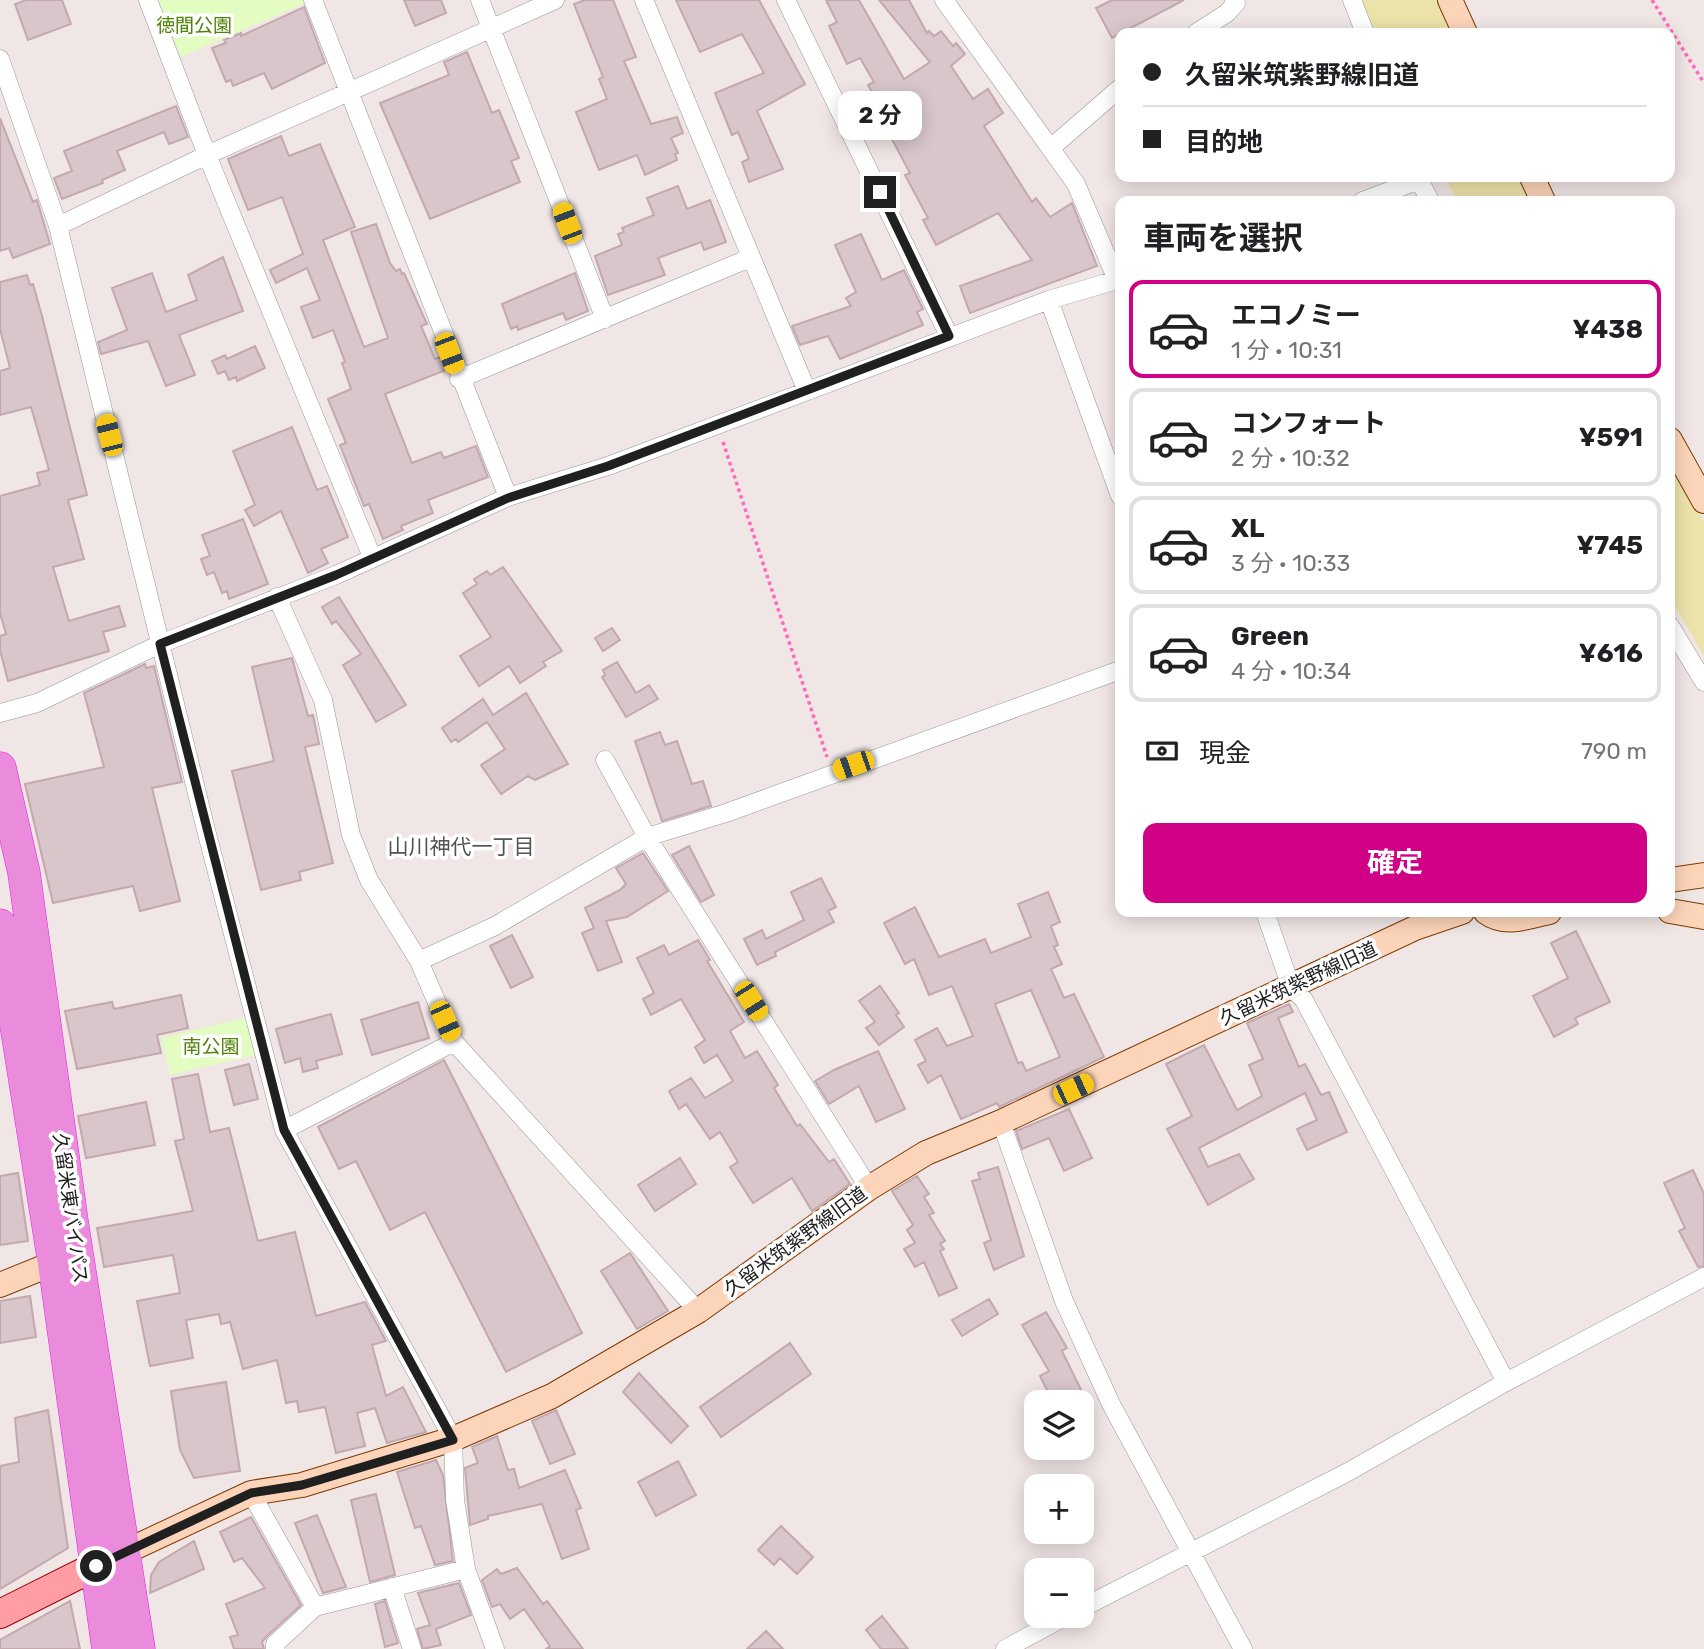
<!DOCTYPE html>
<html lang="ja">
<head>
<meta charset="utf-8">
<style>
  :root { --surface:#fff; --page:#f2f2f2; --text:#202124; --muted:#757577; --line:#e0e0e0; --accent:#d00087 }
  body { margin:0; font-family:Rubik,"Noto Sans JP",sans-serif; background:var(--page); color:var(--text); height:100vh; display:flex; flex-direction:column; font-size:26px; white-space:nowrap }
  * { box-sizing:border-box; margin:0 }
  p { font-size:23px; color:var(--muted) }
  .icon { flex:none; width:38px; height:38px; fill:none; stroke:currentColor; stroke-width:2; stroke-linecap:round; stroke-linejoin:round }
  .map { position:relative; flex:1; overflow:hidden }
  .panel { position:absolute; left:1115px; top:196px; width:560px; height:721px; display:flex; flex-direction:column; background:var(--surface); border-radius:14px; box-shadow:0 4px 18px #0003 }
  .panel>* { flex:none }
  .banner { position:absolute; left:1115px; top:28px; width:560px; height:154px; border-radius:14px; box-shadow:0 4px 18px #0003; display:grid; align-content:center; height:154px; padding:0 28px; background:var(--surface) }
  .tools { position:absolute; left:1024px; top:1390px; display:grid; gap:14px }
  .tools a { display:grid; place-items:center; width:70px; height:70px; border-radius:14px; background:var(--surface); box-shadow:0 4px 18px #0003; font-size:35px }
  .end { position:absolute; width:32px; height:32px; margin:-16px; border:9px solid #202020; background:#fff; box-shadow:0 0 0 4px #fff }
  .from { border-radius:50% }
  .bubble { position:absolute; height:49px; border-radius:14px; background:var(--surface); box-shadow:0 4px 18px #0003; font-size:23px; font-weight:700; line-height:49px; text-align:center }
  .car { position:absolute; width:21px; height:42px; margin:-21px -10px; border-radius:9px; box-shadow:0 0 5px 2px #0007; background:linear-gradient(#f5c518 24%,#345 0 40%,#f5c518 0 76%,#345 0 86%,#f5c518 0) }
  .banner b { display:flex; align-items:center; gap:24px; height:66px; font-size:26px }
  .banner b+b { border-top:2px solid var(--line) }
  .banner i { width:18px; height:18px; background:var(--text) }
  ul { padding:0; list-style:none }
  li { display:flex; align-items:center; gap:21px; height:98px; margin:0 14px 10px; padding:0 14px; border:4px solid var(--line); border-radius:14px }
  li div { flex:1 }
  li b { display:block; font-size:26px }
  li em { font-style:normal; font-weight:700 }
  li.current { border-color:var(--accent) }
  li>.icon { width:63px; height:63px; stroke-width:1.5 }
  h2 { padding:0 28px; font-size:32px; line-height:84px }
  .pay { display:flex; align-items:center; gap:18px; height:77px; padding:0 28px; font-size:26px }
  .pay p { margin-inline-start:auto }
  .button { display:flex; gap:14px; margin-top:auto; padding:14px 28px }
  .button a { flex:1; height:80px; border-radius:14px; background:var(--accent); color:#fff; font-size:28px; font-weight:700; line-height:80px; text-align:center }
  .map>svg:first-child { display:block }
  .grass { fill:#ece3ab }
  .park { fill:#e3fcc2 }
  .building { fill:#d8c6ca; stroke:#c3a8ad; stroke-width:2; fill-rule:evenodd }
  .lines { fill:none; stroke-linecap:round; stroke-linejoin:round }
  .street-casing { stroke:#979797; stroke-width:19 }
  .secondary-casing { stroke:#7d3a01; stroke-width:26 }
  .primary-casing { stroke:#9c0300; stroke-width:30 }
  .highway-casing { stroke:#e220e0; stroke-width:33 }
  .path { stroke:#ff69bb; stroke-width:3.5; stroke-dasharray:3.5 3.5; stroke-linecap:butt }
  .street { stroke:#fff; stroke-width:18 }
  .secondary { stroke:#fcd4b9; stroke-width:24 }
  .primary { stroke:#ff9da5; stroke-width:28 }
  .highway { stroke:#ea8bdb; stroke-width:32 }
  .route { stroke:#202020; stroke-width:9 }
  .labels { text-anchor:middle; stroke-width:7; stroke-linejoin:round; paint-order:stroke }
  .park-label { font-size:19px; fill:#4e8407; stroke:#fff }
  .street-label { font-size:19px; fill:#202020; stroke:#fff }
  .neighbourhood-label { font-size:21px; fill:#535353; stroke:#fff }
</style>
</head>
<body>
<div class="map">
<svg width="1704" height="1649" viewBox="0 0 1704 1649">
  <rect width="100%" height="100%" fill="#f1e6e6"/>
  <path class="grass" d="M 1360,0 L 1439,0 L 1454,33 L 1373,33 Z
    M 1445,177 L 1520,177 L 1533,201 L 1458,201 Z
    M 1670,461 L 1704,522 L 1704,656 L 1670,598 Z"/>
  <path class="park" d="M 158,0 L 304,0 L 305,3 L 181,57 Z
    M 251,1016 L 260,1054 L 170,1075 L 161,1038 Z"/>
  <path class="building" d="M 26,0 L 62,0 L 71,24 L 28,40 L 15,4 Z
    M 404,0 L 441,0 L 446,13 L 415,26 Z
    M 585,0 L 613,0 L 636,57 L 624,61 L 651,124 L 677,117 L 683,133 L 671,138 L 678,153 L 675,154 L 677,160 L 645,175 L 637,155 L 599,170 L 576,112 L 607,99 L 599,79 L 603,77 L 574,4 Z
    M 676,0 L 759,0 L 805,84 L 757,111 L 783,169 L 749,182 L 742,162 L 749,159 L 738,132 L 732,135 L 715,93 L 764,73 L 742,34 L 700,52 Z
    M 826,0 L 859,0 L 904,79 L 930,62 L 879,0 L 909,0 L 927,33 L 929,31 L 934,36 L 941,31 L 953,46 L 956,43 L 965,54 L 951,66 L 973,99 L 988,89 L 1003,113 L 984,126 L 1032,202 L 1036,198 L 1050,217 L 1072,203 L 1097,266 L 970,313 L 960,286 L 1032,260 L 998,213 L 936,245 L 923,220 L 928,218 L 905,175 L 910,173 L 887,130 L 892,128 L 868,85 L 874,82 L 860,58 L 847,64 L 829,26 L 837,22 Z
    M 1112,0 L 1184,0 L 1112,38 L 1096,8 Z
    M 304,7 L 325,63 L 272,89 L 264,73 L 233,86 L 231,80 L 226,82 L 212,48 L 226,43 L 224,40 L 241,33 L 241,36 Z
    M 467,52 L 492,113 L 499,110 L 519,158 L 511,161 L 520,182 L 430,219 L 380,103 L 449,75 L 444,62 Z
    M 176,106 L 188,137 L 169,144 L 164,132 L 117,151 L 125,170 L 102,180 L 103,183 L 62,199 L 54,178 L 72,171 L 64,151 Z
    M 0,118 L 33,202 L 37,200 L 50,244 L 13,258 L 9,248 L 0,251 Z
    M 281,136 L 289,156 L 320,144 L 355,227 L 323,240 L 364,347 L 388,338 L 351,232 L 376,224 L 390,263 L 396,271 L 400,269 L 402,274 L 404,273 L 427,324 L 421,326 L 435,359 L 441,357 L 446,370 L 385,394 L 412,463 L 441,452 L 444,458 L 476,446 L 488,477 L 428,500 L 433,513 L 401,526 L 403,530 L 383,539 L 369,504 L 364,506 L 340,445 L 346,443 L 328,399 L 351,389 L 342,363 L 345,362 L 333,330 L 313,338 L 301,307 L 320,300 L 307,268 L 276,283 L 270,270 L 303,254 L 282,197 L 248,210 L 228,159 Z
    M 678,186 L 687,209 L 710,200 L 726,242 L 704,250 L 701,242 L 658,258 L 665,275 L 608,295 L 595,256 L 622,245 L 618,234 L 624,232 L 622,228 L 654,215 L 647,198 Z
    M 861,234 L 882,280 L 904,270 L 923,309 L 917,312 L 923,325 L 840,359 L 828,336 L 800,345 L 792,326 L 851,306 L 846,298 L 856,292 L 835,245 Z
    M 223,257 L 243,311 L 179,335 L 195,375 L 166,386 L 148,341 L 101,354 L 98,342 L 127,330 L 112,288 L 152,273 L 166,312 L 197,300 L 188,275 Z
    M 575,273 L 588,311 L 566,320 L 563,313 L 518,330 L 517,326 L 511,329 L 502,304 Z
    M 27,275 L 30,285 L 33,284 L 42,316 L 87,495 L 68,500 L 84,559 L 53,567 L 69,621 L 119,606 L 125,626 L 103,632 L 109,651 L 8,681 L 0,650 L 0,636 L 6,634 L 0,613 L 0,496 L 40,485 L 37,473 L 49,470 L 31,407 L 0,415 L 0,371 L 10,368 L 0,329 L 0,282 Z
    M 255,346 L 265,368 L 237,381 L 236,377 L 229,380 L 225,371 L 218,374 L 212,361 L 225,355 L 227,359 Z
    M 292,427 L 317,490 L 327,486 L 348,537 L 321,549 L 328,563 L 308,573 L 281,511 L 254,526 L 245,510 L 255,505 L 233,451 Z
    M 243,519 L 268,584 L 229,599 L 227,591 L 222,593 L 214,572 L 207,575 L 201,559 L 210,556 L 202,535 Z
    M 503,567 L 562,651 L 543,662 L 546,666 L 520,683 L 509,666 L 479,686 L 460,656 L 491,637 L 463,593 L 477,584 L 474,579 L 487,571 L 490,575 Z
    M 339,597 L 406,705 L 376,722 L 343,665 L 361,654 L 336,621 L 332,624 L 322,607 Z
    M 612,628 L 620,640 L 603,651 L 595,638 Z
    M 292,658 L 308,716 L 313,715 L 319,744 L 305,747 L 333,863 L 299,872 L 301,880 L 261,890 L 232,771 L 274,761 L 252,667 Z
    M 617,662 L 636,693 L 649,685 L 658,699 L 626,717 L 602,677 L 605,675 L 603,670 Z
    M 145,664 L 146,668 L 154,666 L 182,782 L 152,788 L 180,901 L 140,911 L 133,886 L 53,903 L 25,784 L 104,767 L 84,693 Z
    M 526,693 L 568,764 L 535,780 L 528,776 L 501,794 L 481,765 L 505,749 L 487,722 L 458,742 L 456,739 L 451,742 L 442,728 L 483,699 L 493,715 Z
    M 660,732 L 665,745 L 677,741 L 692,784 L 703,781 L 711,806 L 662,821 L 635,741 Z
    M 689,846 L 714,895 L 701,902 L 672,855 Z
    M 643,853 L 668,891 L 627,917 L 606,921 L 622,962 L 598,971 L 582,933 L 594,928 L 585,908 L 620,890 L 626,884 L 616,868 Z
    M 821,878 L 836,907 L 828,911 L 834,922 L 775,952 L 776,956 L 757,965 L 744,939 L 762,930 L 766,939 L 804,920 L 791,892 Z
    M 1048,892 L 1060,922 L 1051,926 L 1058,945 L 1054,947 L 1062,964 L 1051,969 L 1064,998 L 1074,994 L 1104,1057 L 999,1107 L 997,1103 L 961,1119 L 941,1075 L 928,1083 L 918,1065 L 926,1061 L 915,1040 L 937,1028 L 947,1046 L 973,1036 L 952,986 L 929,995 L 914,959 L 905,964 L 884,923 L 915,907 L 939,957 L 985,939 L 991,953 L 1031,937 L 1018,904 ZM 1031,990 L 1060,1057 L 1026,1071 L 1022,1062 L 1018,1063 L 995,1004 Z
    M 1576,931 L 1610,1002 L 1575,1018 L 1578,1024 L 1554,1037 L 1533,996 L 1568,978 L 1551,943 Z
    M 512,935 L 533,977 L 511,988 L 490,946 Z
    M 698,940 L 710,960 L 707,961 L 744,1022 L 730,1031 L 745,1058 L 757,1051 L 778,1085 L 774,1088 L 797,1126 L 800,1124 L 829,1162 L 834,1159 L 850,1184 L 812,1211 L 792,1178 L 753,1203 L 730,1167 L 738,1162 L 720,1132 L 710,1139 L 686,1104 L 679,1109 L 669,1091 L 691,1078 L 705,1098 L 733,1081 L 717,1055 L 704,1063 L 695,1047 L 705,1040 L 681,999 L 651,1015 L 643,999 L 654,993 L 637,958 L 664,945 L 669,955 Z
    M 880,986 L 899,1013 L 896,1015 L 904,1027 L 879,1045 L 866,1028 L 875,1022 L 859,1001 Z
    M 181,995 L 188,1028 L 157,1035 L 161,1053 L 77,1069 L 65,1011 L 112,1002 L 114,1009 Z
    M 418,1002 L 429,1038 L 372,1055 L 361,1020 Z
    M 1289,1004 L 1293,1012 L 1278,1018 L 1299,1067 L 1305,1064 L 1321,1095 L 1329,1092 L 1347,1132 L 1307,1150 L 1297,1129 L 1317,1120 L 1305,1093 L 1199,1148 L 1208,1167 L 1239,1154 L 1254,1179 L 1208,1205 L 1167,1129 L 1192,1116 L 1166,1064 L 1204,1045 L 1237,1110 L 1262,1096 L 1249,1065 L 1263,1059 L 1247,1023 Z
    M 331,1014 L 342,1054 L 316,1061 L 318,1068 L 303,1072 L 300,1058 L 285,1063 L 276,1029 Z
    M 878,1051 L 905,1109 L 876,1122 L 859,1086 L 829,1104 L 815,1081 L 834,1070 Z
    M 444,1060 L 582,1333 L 506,1372 L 425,1212 L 390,1230 L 356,1161 L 339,1169 L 318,1127 Z
    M 249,1064 L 258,1099 L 234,1105 L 225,1070 Z
    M 198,1074 L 210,1132 L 229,1128 L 258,1241 L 295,1232 L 316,1316 L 365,1302 L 386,1341 L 372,1345 L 386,1396 L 403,1387 L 426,1432 L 387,1443 L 375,1408 L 357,1413 L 365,1446 L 336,1453 L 325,1407 L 299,1412 L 297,1401 L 286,1403 L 277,1360 L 243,1369 L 230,1322 L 221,1324 L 219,1314 L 186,1320 L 193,1358 L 150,1366 L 137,1301 L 180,1293 L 173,1255 L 104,1267 L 97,1228 L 193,1211 L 175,1141 L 184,1139 L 172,1079 Z
    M 146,1102 L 155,1145 L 86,1158 L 78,1116 Z
    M 1069,1109 L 1092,1158 L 1064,1171 L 1049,1138 L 1022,1149 L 1016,1131 Z
    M 680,1158 L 696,1184 L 655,1211 L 638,1185 Z
    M 998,1167 L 1024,1256 L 994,1270 L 984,1243 L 991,1240 L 972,1181 L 980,1179 L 978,1173 Z
    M 1693,1170 L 1704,1194 L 1704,1266 L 1698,1267 L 1679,1231 L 1685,1228 L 1664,1183 Z
    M 18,1173 L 28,1241 L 0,1245 L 0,1176 Z
    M 917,1176 L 929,1194 L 924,1197 L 934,1213 L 929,1215 L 945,1241 L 940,1244 L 944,1249 L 940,1251 L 957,1288 L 939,1296 L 924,1262 L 915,1267 L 904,1249 L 915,1243 L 907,1230 L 913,1225 L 892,1191 Z
    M 630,1253 L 668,1311 L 637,1329 L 601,1271 Z
    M 30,1296 L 36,1337 L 0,1343 L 0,1301 Z
    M 989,1299 L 998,1314 L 962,1336 L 952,1320 Z
    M 1046,1312 L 1067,1348 L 1062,1351 L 1087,1402 L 1053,1402 L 1040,1376 L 1049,1371 L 1022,1325 Z
    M 790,1343 L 811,1374 L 721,1437 L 700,1407 Z
    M 639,1373 L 688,1426 L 671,1443 L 623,1392 Z
    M 226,1382 L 240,1471 L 194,1478 L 180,1450 L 171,1391 Z
    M 48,1410 L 68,1548 L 0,1589 L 0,1466 L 19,1462 L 15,1418 Z
    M 556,1410 L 575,1454 L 550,1464 L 532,1421 Z
    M 497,1436 L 508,1470 L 514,1469 L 519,1488 L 565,1470 L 581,1508 L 576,1510 L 589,1549 L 562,1559 L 542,1504 L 488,1516 L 488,1519 L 470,1525 L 465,1468 L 478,1463 L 472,1447 Z
    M 436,1460 L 443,1475 L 453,1561 L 435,1565 L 421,1526 L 415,1528 L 397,1472 Z
    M 678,1461 L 696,1495 L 656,1516 L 638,1482 Z
    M 376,1494 L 395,1575 L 370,1582 L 351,1500 Z
    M 317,1515 L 346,1587 L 323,1593 L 295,1523 Z
    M 251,1517 L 301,1605 L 267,1636 L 262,1642 L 264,1649 L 234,1649 L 230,1637 L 238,1635 L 226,1604 L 265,1588 L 242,1558 L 234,1562 L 220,1532 Z
    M 781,1526 L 813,1557 L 797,1574 L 780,1558 L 774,1565 L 758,1550 Z
    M 194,1541 L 204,1569 L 150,1593 L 151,1575 L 159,1562 Z
    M 517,1568 L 543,1604 L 547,1601 L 583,1649 L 546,1649 L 550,1646 L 524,1609 L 510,1619 L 500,1604 L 492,1607 L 482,1580 L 497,1569 L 501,1574 Z
    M 459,1583 L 471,1615 L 436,1629 L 441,1645 L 423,1649 L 417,1629 L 430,1625 L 418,1593 Z
    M 70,1601 L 80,1649 L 0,1649 L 0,1640 Z
    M 385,1601 L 398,1643 L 385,1647 L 375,1604 Z
    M 882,1616 L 908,1649 L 881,1649 L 866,1630 Z
    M 766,1631 L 783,1649 L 747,1649 Z"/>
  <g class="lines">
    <defs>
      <path id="street" d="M 148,0 L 207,155 L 372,557
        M 480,0 L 605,319
        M 644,0 L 807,391
        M 786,0 L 949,336
        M 944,0 L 1076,184 L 1117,280
        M 1352,0 L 1365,33
        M 1196,33 L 1227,13 L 1236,3 L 1234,0
        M 0,59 L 58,226 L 205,826 L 284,1130 L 453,1439 L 455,1500 L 466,1569 L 495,1649
        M 1052,147 L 1120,88
        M 1419,180 L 1430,201
        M 1363,201 L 1419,180 L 1418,177
        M 58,226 L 207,155 L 555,0
        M 1049,300 L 1120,496
        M 459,379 L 750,258
        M 508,497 L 608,466 L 1049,300 L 1120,279
        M 277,597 L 323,700 L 351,835 L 369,880 L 419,961 L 454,1042 L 698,1311
        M 1670,626 L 1704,682
        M 0,713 L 37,703 L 160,644 L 336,575 L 508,497 L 313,0
        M 605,760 L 647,837 L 869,1188
        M 1265,912 L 1291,987 L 1304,1000 L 1506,1382
        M 419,961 L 495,926 L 647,837 L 726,813 L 1120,670
        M 1001,1122 L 1064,1301 L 1111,1404 L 1243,1649
        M 284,1130 L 454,1042
        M 251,1493 L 315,1607
        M 392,1587 L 412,1649
        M 1082,1608 L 1348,1472 L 1506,1382 L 1704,1277
        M 275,1649 L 275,1644 L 315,1607 L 466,1569
        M 1005,1649 L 1068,1615"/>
      <path id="secondary" d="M 1450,0 L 1465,33
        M 1532,177 L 1543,201
        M 1670,440 L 1704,501
        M 1670,880 L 1704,875
        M 1670,911 L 1704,917
        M 1486,912 C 1505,926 1527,917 1549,912
        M 0,1285 L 54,1263
        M 125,1552 L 251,1493 L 302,1485 L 453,1439 L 552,1396 L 698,1311 L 869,1188 L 926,1153 L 1001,1122 L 1415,928 L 1462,912"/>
      <path id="primary" d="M 0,1614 L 116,1556"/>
      <path id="highway" d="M 0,768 L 24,873 L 72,1221 L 139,1649
        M 0,925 L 54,1263 L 108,1649"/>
    </defs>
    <use href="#street" class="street-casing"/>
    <use href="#secondary" class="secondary-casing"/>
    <use href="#primary" class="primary-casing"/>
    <use href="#highway" class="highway-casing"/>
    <path class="path" d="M 1652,0 L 1704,83
      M 723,442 L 827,757"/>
    <use href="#street" class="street"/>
    <use href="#secondary" class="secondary"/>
    <use href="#primary" class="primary"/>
    <use href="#highway" class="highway"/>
  </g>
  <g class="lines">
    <path class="route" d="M 96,1566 L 251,1493 L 302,1485 L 453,1440 L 284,1130 L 160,644 L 336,575 L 508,498 L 608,466 L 949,336 L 880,192"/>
  </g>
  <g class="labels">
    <g class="park-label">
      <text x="194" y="32">徳間公園</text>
      <text x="211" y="1053">南公園</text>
    </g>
    <g class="street-label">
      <text transform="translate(1298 983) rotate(-25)" y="7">久留米筑紫野線旧道</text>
      <text transform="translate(71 1208) rotate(82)" y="7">久留米東バイパス</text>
      <text transform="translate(795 1241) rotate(-36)" y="7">久留米筑紫野線旧道</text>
    </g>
    <g class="neighbourhood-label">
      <text x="461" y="854">山川神代一丁目</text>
    </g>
  </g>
</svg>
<div class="tools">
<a><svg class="icon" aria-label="layers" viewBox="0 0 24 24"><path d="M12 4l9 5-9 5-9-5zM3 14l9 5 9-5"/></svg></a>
<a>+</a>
<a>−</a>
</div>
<i class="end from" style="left:96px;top:1566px"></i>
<i class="end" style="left:880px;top:192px"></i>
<div class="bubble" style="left:838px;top:91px;width:84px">2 分</div>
<i class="car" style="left:567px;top:223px;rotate:339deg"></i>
<i class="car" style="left:449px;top:353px;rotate:159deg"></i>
<i class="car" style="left:109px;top:435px;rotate:346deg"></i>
<i class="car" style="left:853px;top:765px;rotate:251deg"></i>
<i class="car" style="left:751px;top:1001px;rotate:148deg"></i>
<i class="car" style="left:445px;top:1021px;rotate:156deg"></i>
<i class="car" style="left:1073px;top:1089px;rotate:65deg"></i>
<div class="banner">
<b><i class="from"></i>久留米筑紫野線旧道</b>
<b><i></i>目的地</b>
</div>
<section class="panel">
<h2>車両を選択</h2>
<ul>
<li class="current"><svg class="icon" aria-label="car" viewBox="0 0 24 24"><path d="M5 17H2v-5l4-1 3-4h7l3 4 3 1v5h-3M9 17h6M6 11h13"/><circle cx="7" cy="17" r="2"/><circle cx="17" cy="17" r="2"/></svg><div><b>エコノミー</b><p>1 分 · 10:31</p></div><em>¥438</em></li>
<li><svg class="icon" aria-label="car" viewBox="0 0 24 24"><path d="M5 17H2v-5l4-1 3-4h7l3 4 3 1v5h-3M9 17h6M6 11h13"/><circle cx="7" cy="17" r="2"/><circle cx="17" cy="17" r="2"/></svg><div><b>コンフォート</b><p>2 分 · 10:32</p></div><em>¥591</em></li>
<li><svg class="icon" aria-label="car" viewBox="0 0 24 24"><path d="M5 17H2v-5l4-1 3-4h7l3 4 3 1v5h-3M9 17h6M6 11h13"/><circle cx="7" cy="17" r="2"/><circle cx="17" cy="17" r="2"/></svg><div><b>XL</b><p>3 分 · 10:33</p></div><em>¥745</em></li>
<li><svg class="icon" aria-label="car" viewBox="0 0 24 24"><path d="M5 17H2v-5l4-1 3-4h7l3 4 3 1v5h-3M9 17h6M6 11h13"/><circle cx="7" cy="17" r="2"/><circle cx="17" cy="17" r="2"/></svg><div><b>Green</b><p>4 分 · 10:34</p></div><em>¥616</em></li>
</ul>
<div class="pay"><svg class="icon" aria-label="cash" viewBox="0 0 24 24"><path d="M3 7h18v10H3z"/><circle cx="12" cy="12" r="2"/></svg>現金<p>790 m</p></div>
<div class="button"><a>確定</a></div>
</section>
</div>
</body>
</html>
